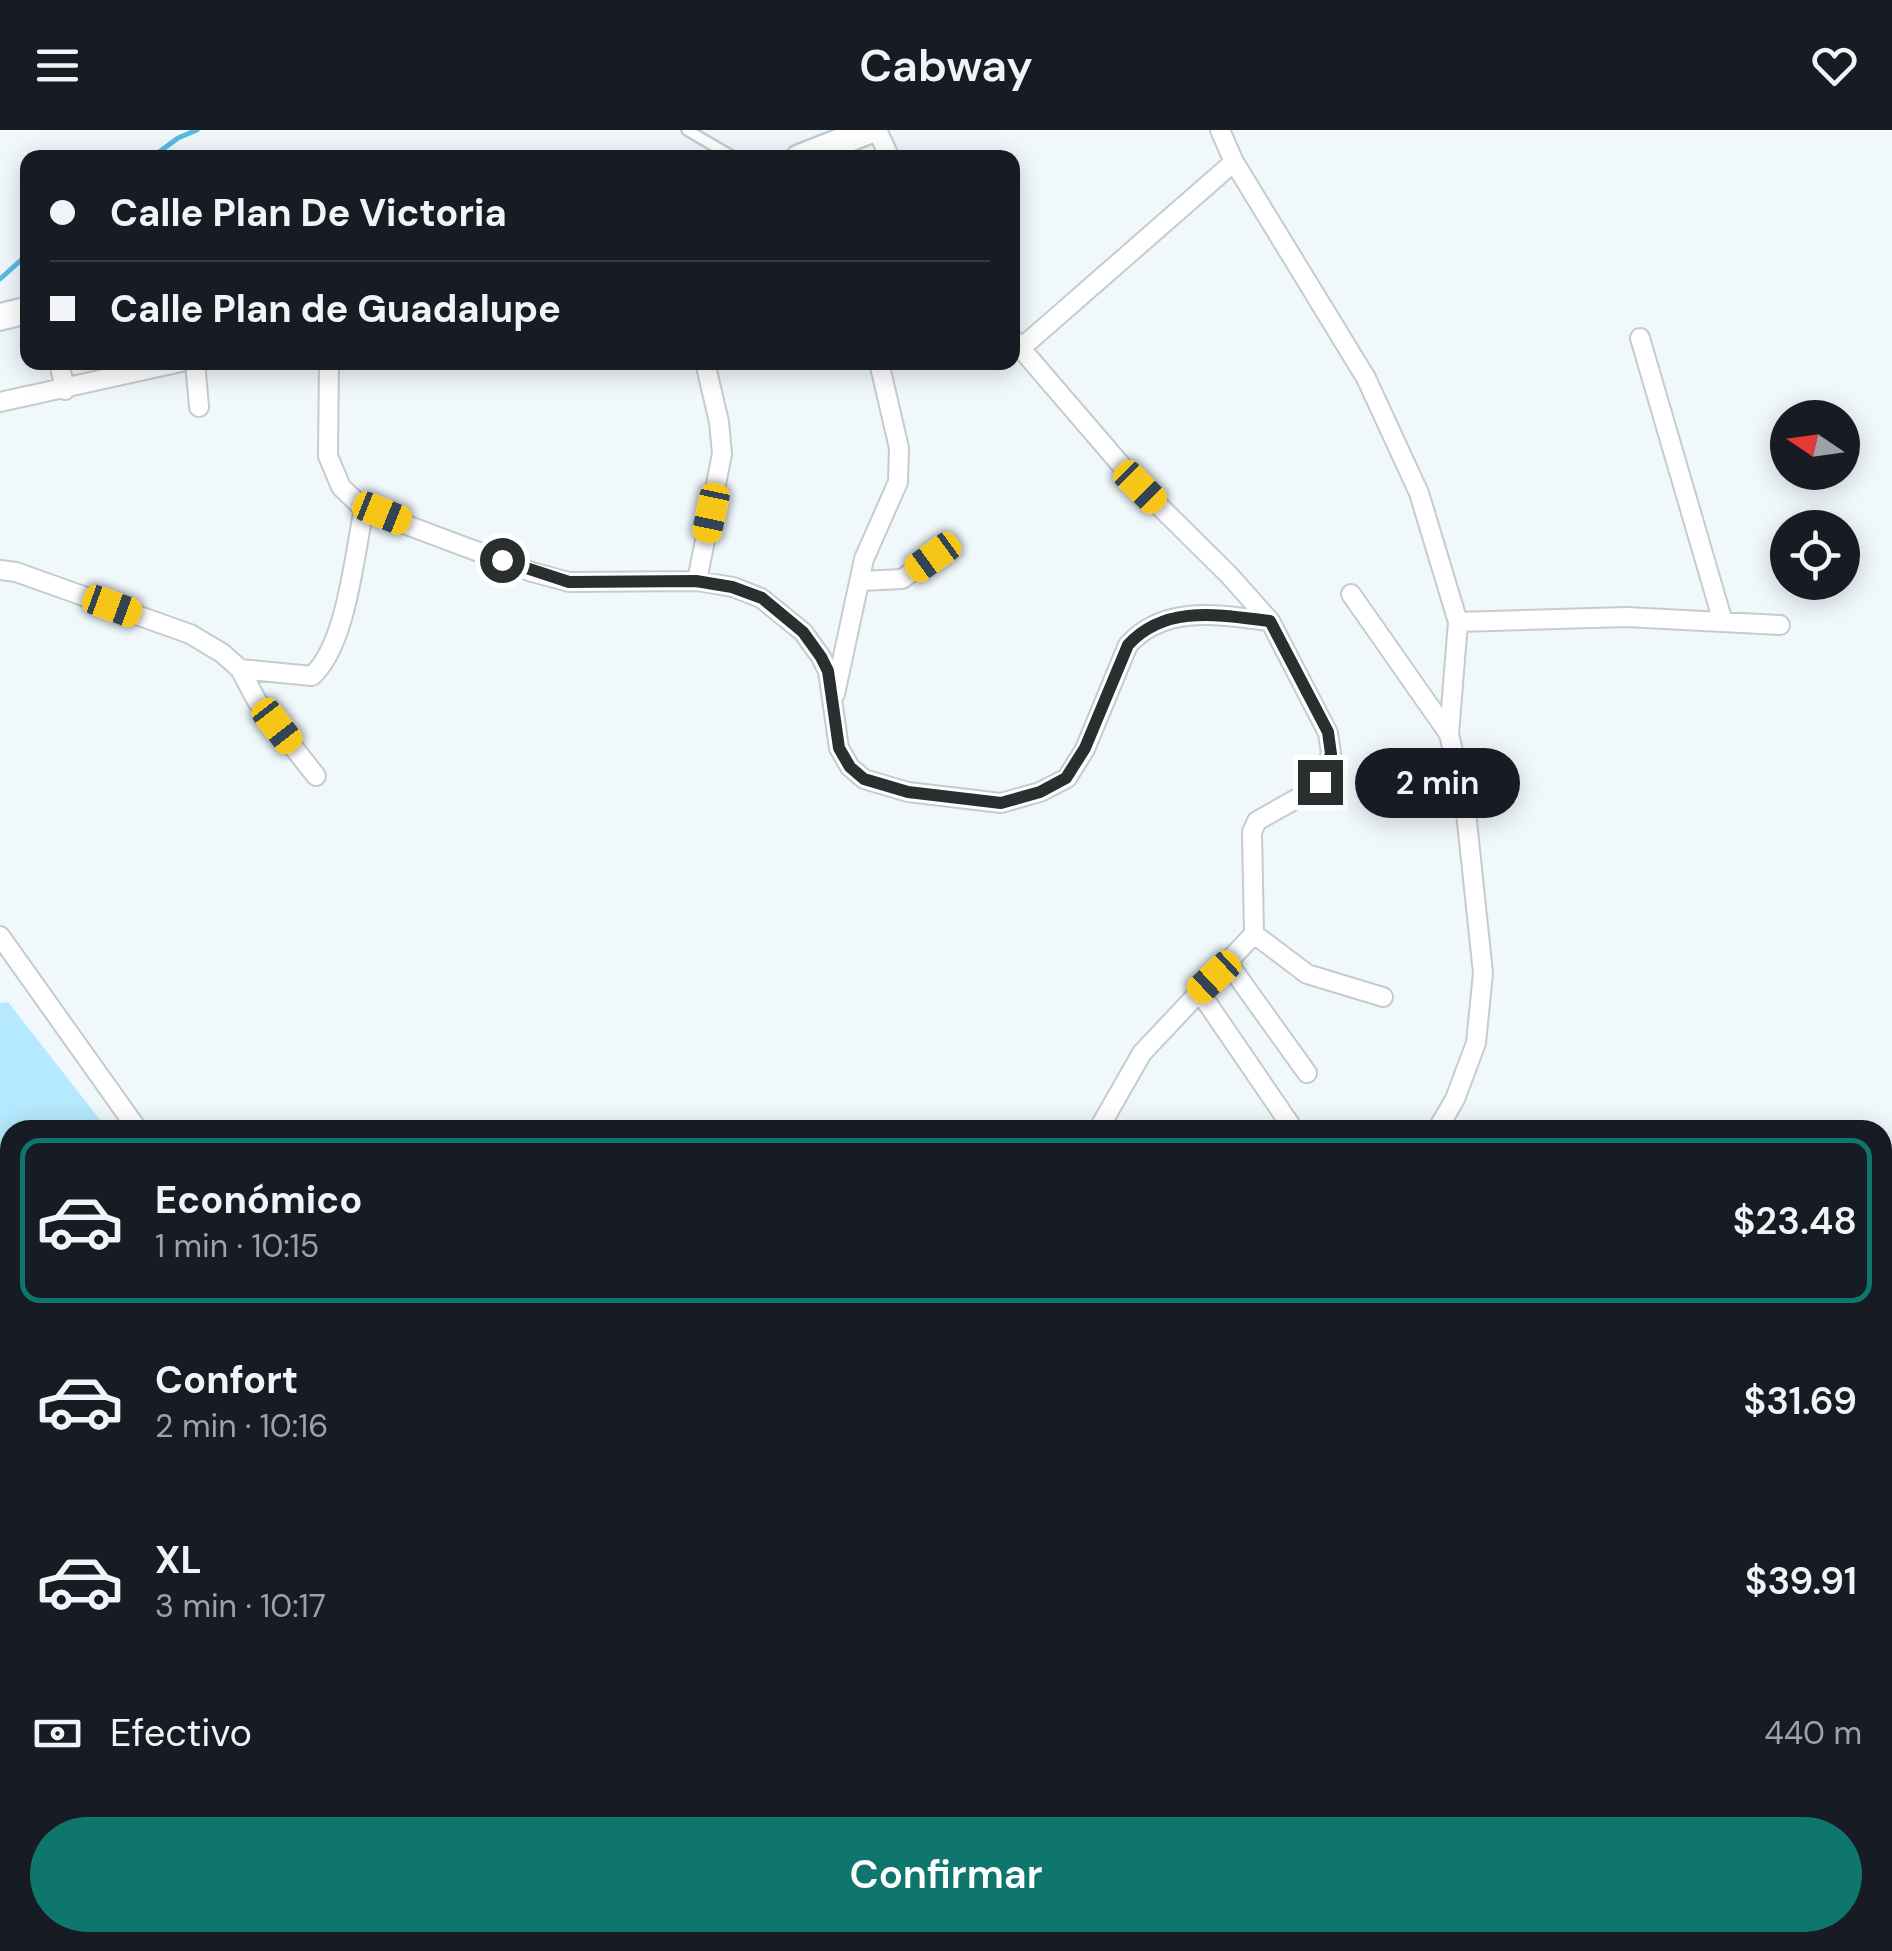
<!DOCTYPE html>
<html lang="es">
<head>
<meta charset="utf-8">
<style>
  :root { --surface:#171b24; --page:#242831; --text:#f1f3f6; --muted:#9ea1a6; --line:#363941; --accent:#0f766e }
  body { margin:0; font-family:"DM Sans",sans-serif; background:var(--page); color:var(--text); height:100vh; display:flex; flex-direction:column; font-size:38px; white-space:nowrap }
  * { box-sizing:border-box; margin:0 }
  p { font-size:32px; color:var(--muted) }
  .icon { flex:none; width:55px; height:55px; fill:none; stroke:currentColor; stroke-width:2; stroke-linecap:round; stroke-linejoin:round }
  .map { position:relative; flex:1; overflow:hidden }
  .panel { position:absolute; left:0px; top:990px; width:1892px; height:832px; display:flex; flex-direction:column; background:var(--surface); border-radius:30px 30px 0 0; box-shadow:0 5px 25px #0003 }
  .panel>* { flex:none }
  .top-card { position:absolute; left:20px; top:20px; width:1000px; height:220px; border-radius:20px; box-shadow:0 5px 25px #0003; display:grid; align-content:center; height:220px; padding:0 30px; background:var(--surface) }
  .needle { width:65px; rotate:283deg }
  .buttons { position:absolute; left:1770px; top:270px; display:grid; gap:20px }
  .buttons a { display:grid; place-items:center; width:90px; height:90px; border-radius:50%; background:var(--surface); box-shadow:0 5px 25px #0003; font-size:50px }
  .end { position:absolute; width:45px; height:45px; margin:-22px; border:12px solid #2b2e2f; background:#fff; box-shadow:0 0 0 5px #fff }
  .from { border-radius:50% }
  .bubble { position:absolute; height:70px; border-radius:35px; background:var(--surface); box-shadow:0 5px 25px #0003; font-size:32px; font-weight:600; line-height:70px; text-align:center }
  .car { position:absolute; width:30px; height:60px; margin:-30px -15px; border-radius:12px; box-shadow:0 0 8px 2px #0007; background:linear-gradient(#f5c518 24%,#345 0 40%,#f5c518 0 76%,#345 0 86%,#f5c518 0) }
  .top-card b { display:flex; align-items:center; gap:35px; height:95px; font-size:38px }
  .top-card b+b { border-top:2px solid var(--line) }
  .top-card i { width:25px; height:25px; background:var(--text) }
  ul { padding:18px 0 0; list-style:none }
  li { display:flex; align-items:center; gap:30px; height:165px; margin:0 20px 15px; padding:0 10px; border:5px solid transparent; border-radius:20px }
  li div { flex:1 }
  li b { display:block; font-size:38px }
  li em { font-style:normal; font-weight:600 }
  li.selected { border-color:var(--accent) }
  li>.icon { width:90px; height:90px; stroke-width:1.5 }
  .pay { display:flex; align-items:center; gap:25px; height:110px; padding:0 30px; font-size:38px }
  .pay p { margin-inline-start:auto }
  .action { display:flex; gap:20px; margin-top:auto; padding:20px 30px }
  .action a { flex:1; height:115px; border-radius:60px; background:var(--accent); color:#fff; font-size:40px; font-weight:600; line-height:115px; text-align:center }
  header { display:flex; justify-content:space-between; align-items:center; height:130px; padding:0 30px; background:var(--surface); font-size:45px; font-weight:600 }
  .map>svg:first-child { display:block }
  .green { fill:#b5e9ff }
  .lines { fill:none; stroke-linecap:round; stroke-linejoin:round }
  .stream { stroke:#59bbe0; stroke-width:5 }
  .service-casing { stroke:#c5cccf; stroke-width:14 }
  .minor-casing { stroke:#c5cccf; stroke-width:22 }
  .secondary-casing { stroke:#c5cccf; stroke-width:30 }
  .service { stroke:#fff; stroke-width:9 }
  .minor { stroke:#fff; stroke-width:18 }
  .secondary { stroke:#fff; stroke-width:25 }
  .route { stroke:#2b2e2f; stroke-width:12 }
</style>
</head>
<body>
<header><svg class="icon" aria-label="menu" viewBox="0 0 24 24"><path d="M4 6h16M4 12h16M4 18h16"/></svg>Cabway<svg class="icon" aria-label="heart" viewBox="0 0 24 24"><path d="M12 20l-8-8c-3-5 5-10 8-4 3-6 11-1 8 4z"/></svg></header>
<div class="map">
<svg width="1892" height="1821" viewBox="0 0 1892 1821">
  <rect width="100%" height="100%" fill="#f0f8fb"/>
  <path class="green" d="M 8,872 L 108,1000 L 10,1000 L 10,1337 L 0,1312 L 0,873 Z
    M 584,1812 L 594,1821 L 307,1821 L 300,1813 Z"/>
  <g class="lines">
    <path class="stream" d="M 151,28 L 178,8 L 197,0
      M 0,149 L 28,124"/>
    <defs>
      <path id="service" d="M 687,0 L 735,28"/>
      <path id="minor" d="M 877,0 L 890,28
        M 1220,0 L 1234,32 L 1366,248 L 1419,363 L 1458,492 L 1449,604 L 1465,673 L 1483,843 L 1476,913 L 1455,969 L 1437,1000
        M 1012,208 L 1140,357 L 1229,445 L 1270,491 L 1328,603 L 1331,623 L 1321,652 L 1312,660 L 1257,691 L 1252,702 L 1254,804 L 1142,923 L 1098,1000
        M 1640,208 L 1723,492
        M 1020,219 L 1234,32
        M 59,232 L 65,260
        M 195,232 L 199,277
        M 329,232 L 328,326 L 341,357 L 364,379 L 532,442 L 569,452 L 697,451 L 733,457 L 761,468 L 803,502 L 821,527 L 828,541 L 839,618 L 850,637 L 864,649 L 908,662 L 1001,673 L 1040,662 L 1067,648 L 1085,619 L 1128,515 C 1165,474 1220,485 1270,491
        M 0,272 L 181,232
        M 0,440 L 16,442 L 190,504 L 222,523 L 240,539 L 257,571 L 316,646
        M 697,451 L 722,324 L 719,292 L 705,232
        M 861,451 L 902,449 L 933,427
        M 1351,464 L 1449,604
        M 1458,492 L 1626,487 L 1780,495
        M 240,539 L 312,546 C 347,514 354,425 364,379
        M 835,564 L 864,429 L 898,352 L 899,318 L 879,232
        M 1254,804 L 1307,844 L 1383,867
        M 0,806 L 138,1000
        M 1228,833 L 1307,943
        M 1199,861 L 1294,1000
        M 1882,1110 L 1892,1104
        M 254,1812 L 255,1821
        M 635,1812 L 644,1821
        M 758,1812 L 761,1821"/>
      <path id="secondary" d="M 799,28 L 870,0
        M 0,187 L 28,180
        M 0,1289 L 10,1304
        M 1882,1659 L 1892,1651
        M 270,1812 L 286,1821
        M 373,1812 L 376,1821
        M 1424,1812 L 1434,1821
        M 1782,1821 L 1787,1812"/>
    </defs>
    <use href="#service" class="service-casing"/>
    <use href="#minor" class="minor-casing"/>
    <use href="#secondary" class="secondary-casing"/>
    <use href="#service" class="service"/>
    <use href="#minor" class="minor"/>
    <use href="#secondary" class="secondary"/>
  </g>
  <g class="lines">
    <path class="route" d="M 502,430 L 569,452 L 696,451 L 732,457 L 762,468 L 803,502 L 821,527 L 828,541 L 839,618 L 850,637 L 864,649 L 908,662 L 1001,673 L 1040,662 L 1066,648 L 1085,618 L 1128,515 C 1165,474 1220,485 1270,491 L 1328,602 L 1331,624 L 1320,652"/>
  </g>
</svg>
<div class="buttons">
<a><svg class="needle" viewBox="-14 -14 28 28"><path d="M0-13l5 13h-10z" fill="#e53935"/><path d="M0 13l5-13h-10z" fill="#9ea1a6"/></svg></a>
<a><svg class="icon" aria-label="locate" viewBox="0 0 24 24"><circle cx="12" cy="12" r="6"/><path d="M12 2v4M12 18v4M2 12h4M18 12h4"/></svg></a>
</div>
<i class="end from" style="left:502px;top:430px"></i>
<i class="end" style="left:1320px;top:652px"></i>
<div class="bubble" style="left:1355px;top:618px;width:165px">2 min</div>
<i class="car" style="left:1140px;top:357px;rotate:135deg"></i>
<i class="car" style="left:382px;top:383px;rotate:112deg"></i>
<i class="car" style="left:711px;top:383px;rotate:192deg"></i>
<i class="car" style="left:933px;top:427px;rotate:234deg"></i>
<i class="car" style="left:112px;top:476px;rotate:110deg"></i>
<i class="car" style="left:277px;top:596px;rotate:142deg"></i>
<i class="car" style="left:1214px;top:847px;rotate:227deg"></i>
<div class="top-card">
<b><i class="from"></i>Calle Plan De Victoria</b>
<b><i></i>Calle Plan de Guadalupe</b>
</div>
<section class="panel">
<ul>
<li class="selected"><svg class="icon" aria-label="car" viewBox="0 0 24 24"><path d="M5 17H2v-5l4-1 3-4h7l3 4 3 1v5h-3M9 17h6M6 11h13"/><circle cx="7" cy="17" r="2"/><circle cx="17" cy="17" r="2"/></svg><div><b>Económico</b><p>1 min · 10:15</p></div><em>$23.48</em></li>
<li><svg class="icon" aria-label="car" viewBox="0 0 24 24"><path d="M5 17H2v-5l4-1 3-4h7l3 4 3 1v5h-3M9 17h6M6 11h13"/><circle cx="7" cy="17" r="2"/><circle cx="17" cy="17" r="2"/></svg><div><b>Confort</b><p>2 min · 10:16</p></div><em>$31.69</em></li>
<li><svg class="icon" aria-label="car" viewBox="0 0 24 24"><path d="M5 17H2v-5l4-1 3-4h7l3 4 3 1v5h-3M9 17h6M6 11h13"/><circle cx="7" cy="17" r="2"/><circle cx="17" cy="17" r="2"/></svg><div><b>XL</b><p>3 min · 10:17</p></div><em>$39.91</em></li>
</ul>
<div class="pay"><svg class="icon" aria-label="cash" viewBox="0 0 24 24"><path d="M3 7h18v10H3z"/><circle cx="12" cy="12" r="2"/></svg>Efectivo<p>440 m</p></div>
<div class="action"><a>Confirmar</a></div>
</section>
</div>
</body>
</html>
